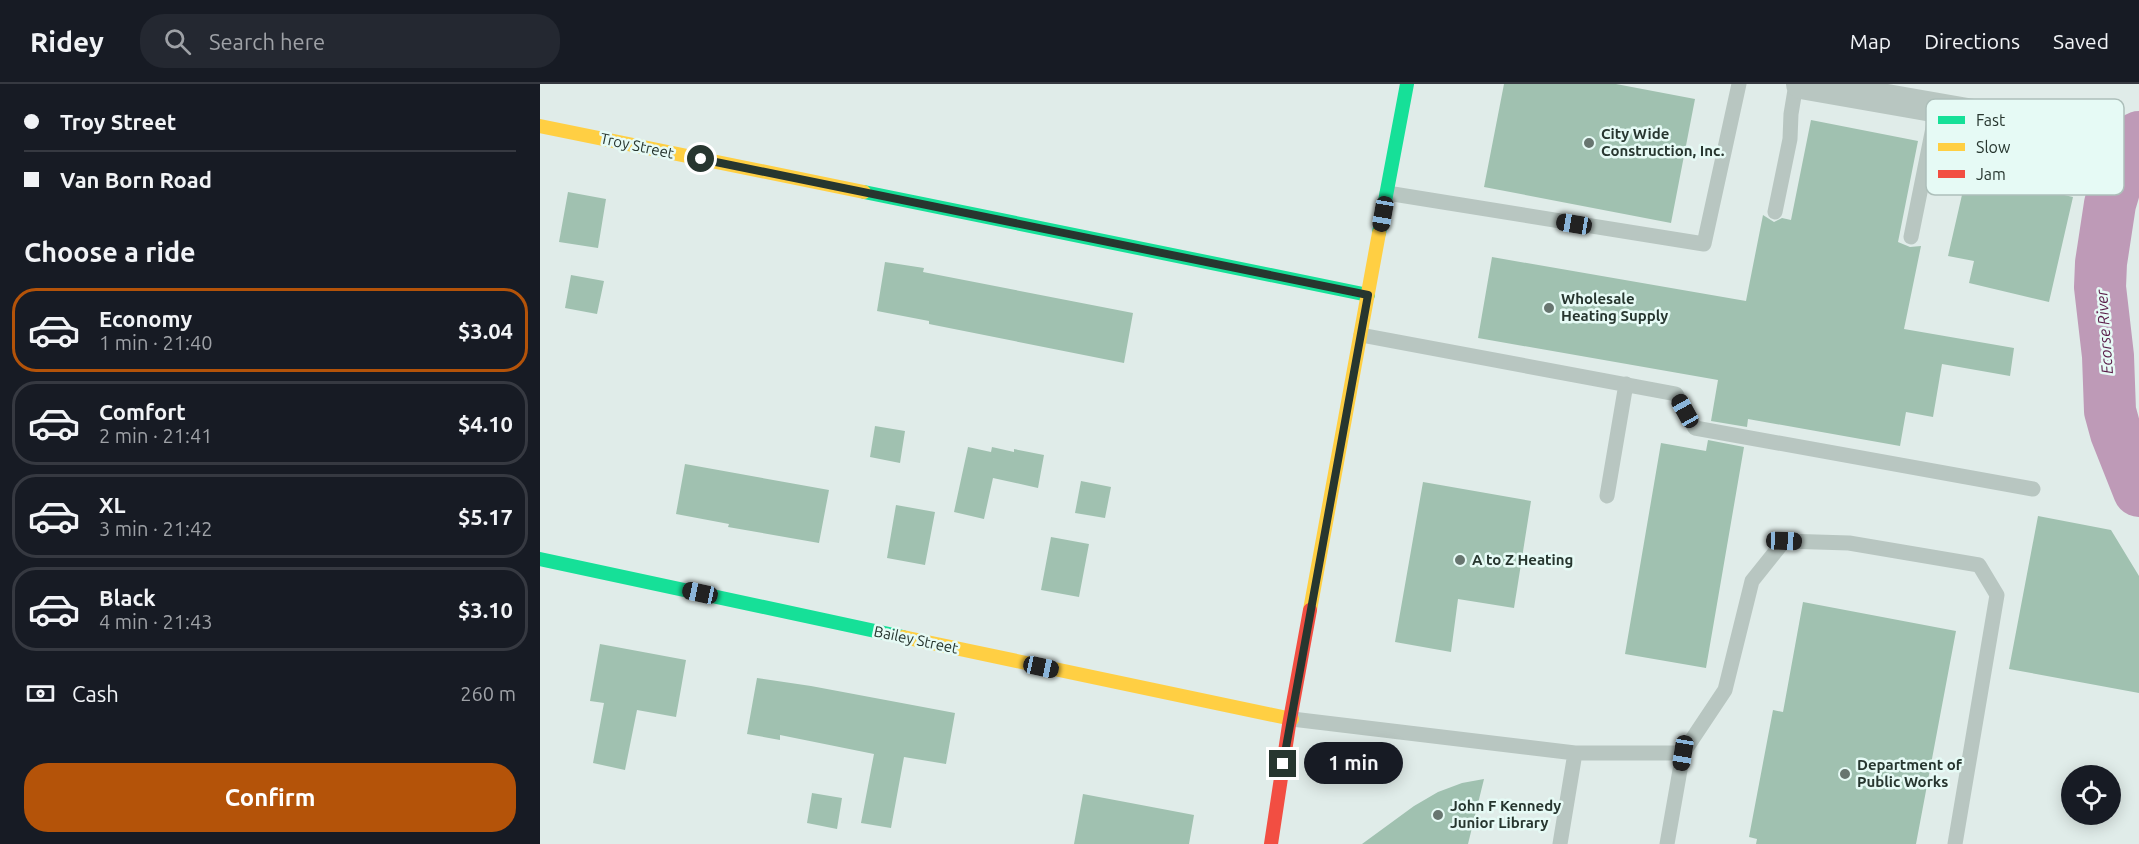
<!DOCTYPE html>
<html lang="en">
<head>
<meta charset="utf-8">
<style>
  :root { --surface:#171b24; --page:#242831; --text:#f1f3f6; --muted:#9ea1a6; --line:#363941; --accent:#b45309 }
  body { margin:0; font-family:Ubuntu,sans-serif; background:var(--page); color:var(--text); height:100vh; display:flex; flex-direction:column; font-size:22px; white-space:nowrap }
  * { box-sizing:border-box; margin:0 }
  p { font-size:20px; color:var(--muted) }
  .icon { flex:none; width:33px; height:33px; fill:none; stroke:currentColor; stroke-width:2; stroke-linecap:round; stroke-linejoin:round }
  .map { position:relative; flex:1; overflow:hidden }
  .details { display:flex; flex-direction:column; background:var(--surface); width:540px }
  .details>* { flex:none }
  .guide { display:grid; align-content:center; height:132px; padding:0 24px; background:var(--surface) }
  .fabs { position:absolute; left:1521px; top:681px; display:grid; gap:12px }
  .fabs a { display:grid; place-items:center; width:60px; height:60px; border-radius:50%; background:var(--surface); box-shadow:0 3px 15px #0003; font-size:30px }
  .end { position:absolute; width:27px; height:27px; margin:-14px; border:8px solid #27362f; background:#fff; box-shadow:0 0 0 3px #fff }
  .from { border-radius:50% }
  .bubble { position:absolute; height:42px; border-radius:21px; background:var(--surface); box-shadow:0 3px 15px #0003; font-size:20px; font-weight:700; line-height:42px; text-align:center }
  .car { position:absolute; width:18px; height:36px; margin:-18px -9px; border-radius:8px; box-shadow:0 0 4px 2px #0007; background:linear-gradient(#222 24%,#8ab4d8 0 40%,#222 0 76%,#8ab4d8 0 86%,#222 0) }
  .guide b { display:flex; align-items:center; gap:21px; height:57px; font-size:22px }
  .guide b+b { border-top:2px solid var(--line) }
  .guide i { width:15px; height:15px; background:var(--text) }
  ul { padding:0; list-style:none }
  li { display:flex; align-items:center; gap:18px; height:84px; margin:0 12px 9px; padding:0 12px; border:3px solid var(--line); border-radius:24px }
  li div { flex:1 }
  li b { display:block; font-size:22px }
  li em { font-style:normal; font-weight:700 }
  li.current { border-color:var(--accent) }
  li>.icon { width:54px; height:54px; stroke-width:1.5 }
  h2 { padding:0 24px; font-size:27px; line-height:72px }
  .pay { display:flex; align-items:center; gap:15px; height:66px; padding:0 24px; font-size:22px }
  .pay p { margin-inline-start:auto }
  .cta { display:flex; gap:12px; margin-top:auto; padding:12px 24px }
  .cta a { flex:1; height:69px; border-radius:24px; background:var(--accent); color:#fff; font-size:24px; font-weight:700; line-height:69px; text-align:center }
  header { display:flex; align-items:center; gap:36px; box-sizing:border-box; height:84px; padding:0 30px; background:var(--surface); border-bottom:2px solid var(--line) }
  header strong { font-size:28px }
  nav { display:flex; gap:33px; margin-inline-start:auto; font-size:21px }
  .search { width:420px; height:54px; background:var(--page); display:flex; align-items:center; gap:15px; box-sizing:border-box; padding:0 21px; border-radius:24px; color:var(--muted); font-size:22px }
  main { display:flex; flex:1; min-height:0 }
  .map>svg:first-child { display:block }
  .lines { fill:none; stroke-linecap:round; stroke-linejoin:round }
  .river { stroke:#be9ab7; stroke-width:52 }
  .building { fill:#a0c1b0 }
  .lane { stroke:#b8c6c1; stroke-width:15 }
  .street { stroke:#b8c6c1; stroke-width:30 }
  .fast { stroke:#16e098; stroke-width:14 }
  .slow { stroke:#ffcf43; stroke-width:14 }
  .jam { stroke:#f24e42; stroke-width:14 }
  .route { stroke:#27362f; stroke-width:8 }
  .poi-dot { fill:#687670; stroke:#e6faf5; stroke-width:2 }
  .labels { text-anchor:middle; stroke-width:5; stroke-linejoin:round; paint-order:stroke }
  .poi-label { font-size:15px; font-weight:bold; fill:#27362f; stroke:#e6faf5; text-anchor:start }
  .street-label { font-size:15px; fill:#27362f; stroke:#e6faf5 }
  .water-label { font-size:16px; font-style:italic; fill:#591b48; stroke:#e6faf5 }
  .key { fill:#e6faf5; stroke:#adbfba; stroke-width:1.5 }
  .key-label { font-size:16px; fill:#27362f }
</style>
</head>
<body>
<header>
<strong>Ridey</strong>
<div class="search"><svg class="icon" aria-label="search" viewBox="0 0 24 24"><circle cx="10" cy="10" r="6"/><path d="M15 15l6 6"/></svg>Search here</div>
<nav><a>Map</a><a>Directions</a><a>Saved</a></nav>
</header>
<main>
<section class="details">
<div class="guide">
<b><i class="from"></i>Troy Street</b>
<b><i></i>Van Born Road</b>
</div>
<h2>Choose a ride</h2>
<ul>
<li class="current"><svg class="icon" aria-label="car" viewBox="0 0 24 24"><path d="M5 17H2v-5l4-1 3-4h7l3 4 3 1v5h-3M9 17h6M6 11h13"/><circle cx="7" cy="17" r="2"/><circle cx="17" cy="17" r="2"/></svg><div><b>Economy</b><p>1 min · 21:40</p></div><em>$3.04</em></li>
<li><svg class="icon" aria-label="car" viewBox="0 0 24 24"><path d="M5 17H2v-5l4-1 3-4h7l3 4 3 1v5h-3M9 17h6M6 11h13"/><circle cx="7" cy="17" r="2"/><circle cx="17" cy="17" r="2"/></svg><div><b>Comfort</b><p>2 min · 21:41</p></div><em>$4.10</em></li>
<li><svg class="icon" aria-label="car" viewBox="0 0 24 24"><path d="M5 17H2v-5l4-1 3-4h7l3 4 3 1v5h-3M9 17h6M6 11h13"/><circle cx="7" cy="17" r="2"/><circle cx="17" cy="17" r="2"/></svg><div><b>XL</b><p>3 min · 21:42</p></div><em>$5.17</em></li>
<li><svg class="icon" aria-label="car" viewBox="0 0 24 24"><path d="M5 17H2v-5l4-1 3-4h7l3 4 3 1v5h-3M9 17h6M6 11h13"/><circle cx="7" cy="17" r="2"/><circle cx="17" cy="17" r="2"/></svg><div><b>Black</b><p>4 min · 21:43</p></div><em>$3.10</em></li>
</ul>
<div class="pay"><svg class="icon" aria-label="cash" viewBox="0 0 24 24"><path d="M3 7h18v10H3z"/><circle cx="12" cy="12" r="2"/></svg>Cash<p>260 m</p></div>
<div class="cta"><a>Confirm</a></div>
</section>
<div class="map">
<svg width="1599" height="760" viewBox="0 0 1599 760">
  <rect width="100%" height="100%" fill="#e0ece9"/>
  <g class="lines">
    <path class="river" d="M 1599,53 L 1575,103 L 1570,120 L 1561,179 L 1560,203 L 1568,272 L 1570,327 L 1576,349 L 1599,407"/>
  </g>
  <path class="building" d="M 964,0 L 1076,0 L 1155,15 L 1131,139 L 944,103 Z
    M 1271,36 L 1378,57 L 1358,158 L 1370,163 L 1381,162 L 1364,245 L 1474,264 L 1470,292 L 1402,280 L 1393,333 L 1366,328 L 1360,362 L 1208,335 L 1207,343 L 1171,337 L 1178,296 L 938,254 L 952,173 L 1206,217 L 1223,131 L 1234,138 L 1242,134 L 1251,136 Z
    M 1427,89 L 1533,113 L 1509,218 L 1429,199 L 1434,177 L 1408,172 Z
    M 28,108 L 66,115 L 58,164 L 19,158 Z
    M 345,178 L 384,184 L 383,188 L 593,229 L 584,279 L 389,240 L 389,237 L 337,227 Z
    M 31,191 L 64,197 L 57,230 L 25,224 Z
    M 335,342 L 365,347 L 360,379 L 330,373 Z
    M 1168,356 L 1204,363 L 1166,584 L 1085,570 L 1121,359 L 1166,367 Z
    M 428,363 L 451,368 L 452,363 L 474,368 L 474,365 L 504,371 L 498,404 L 453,394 L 444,435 L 414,428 Z
    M 145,380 L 289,406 L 279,459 L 188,443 L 189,440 L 136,430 Z
    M 541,397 L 571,403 L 565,434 L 535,429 Z
    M 883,398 L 991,417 L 974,524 L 918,515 L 911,568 L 855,558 Z
    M 356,421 L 395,428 L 385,481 L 347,474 Z
    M 1498,432 L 1571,446 L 1599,492 L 1599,609 L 1469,585 Z
    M 511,453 L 549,460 L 539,513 L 501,506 Z
    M 1263,518 L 1416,547 L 1376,760 L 1216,760 L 1217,755 L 1209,753 L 1233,626 L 1243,628 Z
    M 60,560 L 146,576 L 136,633 L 97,626 L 85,686 L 53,679 L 64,619 L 50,617 Z
    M 217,594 L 271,602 L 415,629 L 406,680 L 364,673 L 351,744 L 321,739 L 334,670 L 240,651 L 240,656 L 207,650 Z
    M 944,695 L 928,760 L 822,760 L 874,722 L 898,708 L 922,699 Z
    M 272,709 L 302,714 L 297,745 L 267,739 Z
    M 543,710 L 654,731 L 649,760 L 534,760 Z"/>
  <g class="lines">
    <path class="lane" d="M 847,109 L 1164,160 L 1199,0
      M 1235,128 L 1250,55 L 1251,30 L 1256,0
      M 1371,153 L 1397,24
      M 821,251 L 1136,310 L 1155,344 L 1493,405
      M 1067,412 L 1086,300
      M 752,635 L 1035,669 L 1143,669
      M 1020,760 L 1035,669
      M 1127,760 L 1143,669 L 1185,606 L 1212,497 L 1244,457 L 1309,459 L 1439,481 L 1457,511 L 1415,760"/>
    <path class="street" d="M 1261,0 L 1535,48"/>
    <path class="fast" d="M 324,108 L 828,211
      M 839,149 L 867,0
      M 0,475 L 363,553"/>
    <path class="slow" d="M 0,42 L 324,108
      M 770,526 L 839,149
      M 363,553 L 752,635"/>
    <path class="jam" d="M 731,760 L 749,641 L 770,526"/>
  </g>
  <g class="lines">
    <path class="route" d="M 161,75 L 828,211 L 743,680"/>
  </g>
  <g class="poi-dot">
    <circle cx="1049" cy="59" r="6"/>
    <circle cx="1009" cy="224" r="6"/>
    <circle cx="920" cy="476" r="6"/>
    <circle cx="1305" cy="690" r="6"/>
    <circle cx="898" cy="731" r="6"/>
  </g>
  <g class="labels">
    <g class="poi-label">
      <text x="1061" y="55">City Wide<tspan x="1061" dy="17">Construction, Inc.</tspan></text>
      <text x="1021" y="220">Wholesale<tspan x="1021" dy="17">Heating Supply</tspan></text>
      <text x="932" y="481">A to Z Heating</text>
      <text x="1317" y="686">Department of<tspan x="1317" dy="17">Public Works</tspan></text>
      <text x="910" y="727">John F Kennedy<tspan x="910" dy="17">Junior Library</tspan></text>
    </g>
    <g class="street-label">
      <text transform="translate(97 62) rotate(12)" y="5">Troy Street</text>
      <text transform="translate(376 556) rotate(12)" y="5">Bailey Street</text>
    </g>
    <g class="water-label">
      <text transform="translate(1564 248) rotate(-94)" y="6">Ecorse River</text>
    </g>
  </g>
  <rect x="1386" y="15" width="198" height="96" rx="9" class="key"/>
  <rect x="1398" y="32" width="27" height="8" fill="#16e098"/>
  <rect x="1398" y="59" width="27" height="8" fill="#ffcf43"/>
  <rect x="1398" y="86" width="27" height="8" fill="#f24e42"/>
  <g class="key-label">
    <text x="1436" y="42">Fast</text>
    <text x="1436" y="69">Slow</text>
    <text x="1436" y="96">Jam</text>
  </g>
</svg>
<div class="fabs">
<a><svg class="icon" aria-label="locate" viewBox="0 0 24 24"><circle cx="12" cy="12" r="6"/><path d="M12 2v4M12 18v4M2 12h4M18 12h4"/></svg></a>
</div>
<i class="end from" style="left:161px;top:75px"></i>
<i class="end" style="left:743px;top:680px"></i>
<div class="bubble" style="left:764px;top:658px;width:99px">1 min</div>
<i class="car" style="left:843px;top:130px;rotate:190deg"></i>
<i class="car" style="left:1034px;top:140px;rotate:279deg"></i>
<i class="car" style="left:1145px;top:327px;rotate:331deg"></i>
<i class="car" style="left:1244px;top:457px;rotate:92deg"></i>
<i class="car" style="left:160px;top:509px;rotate:282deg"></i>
<i class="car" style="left:501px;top:583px;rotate:102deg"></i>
<i class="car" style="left:1143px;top:669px;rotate:189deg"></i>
</div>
</main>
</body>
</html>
